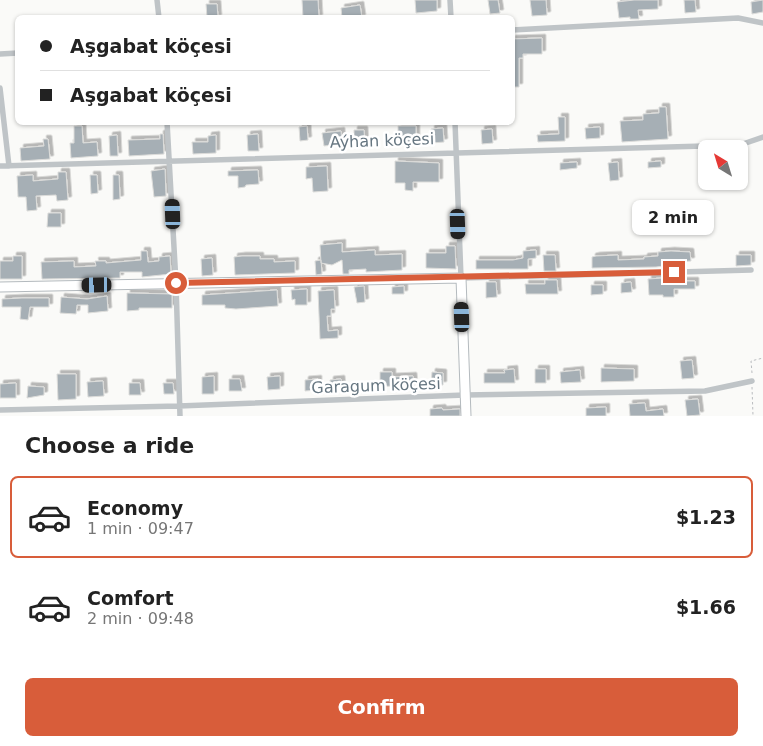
<!DOCTYPE html>
<html lang="en">
<head>
<meta charset="utf-8">
<style>
  :root { --surface:#fff; --page:#f2f2f2; --text:#222; --muted:#767676; --line:#e0e0e0; --accent:#d85d3a }
  body { margin:0; font-family:"DejaVu Sans",sans-serif; background:var(--page); color:var(--text); height:100vh; display:flex; flex-direction:column; font-size:19px; white-space:nowrap }
  * { box-sizing:border-box; margin:0 }
  p { font-size:16px; color:var(--muted) }
  .icon { flex:none; width:28px; height:28px; fill:none; stroke:currentColor; stroke-width:2; stroke-linecap:round; stroke-linejoin:round }
  .map { position:relative; height:416px; overflow:hidden }
  .sheet { display:flex; flex-direction:column; background:var(--surface); flex:1 }
  .sheet>* { flex:none }
  .hud { position:absolute; left:15px; top:15px; width:500px; height:110px; border-radius:8px; box-shadow:0 1px 4px #0004; display:grid; align-content:center; height:110px; padding:0 25px; background:var(--surface) }
  .needle { width:32px; rotate:322deg }
  .tools { position:absolute; left:698px; top:140px; display:grid; gap:10px }
  .tools a { display:grid; place-items:center; width:50px; height:50px; border-radius:8px; background:var(--surface); box-shadow:0 1px 4px #0004; font-size:25px }
  .end { position:absolute; width:22px; height:22px; margin:-11px; border:6px solid #d85d3a; background:#fff; box-shadow:0 0 0 2px #fff }
  .from { border-radius:50% }
  .bubble { position:absolute; height:35px; border-radius:8px; background:var(--surface); box-shadow:0 1px 4px #0004; font-size:16px; font-weight:700; line-height:35px; text-align:center }
  .car { position:absolute; width:15px; height:30px; margin:-15px -8px; border-radius:6px; box-shadow:0 0 4px 1px #0007; background:linear-gradient(#222 24%,#8ab4d8 0 40%,#222 0 76%,#8ab4d8 0 86%,#222 0) }
  .hud b { display:flex; align-items:center; gap:18px; height:48px; font-size:19px }
  .hud b+b { border-top:1px solid var(--line) }
  .hud i { width:12px; height:12px; background:var(--text) }
  ul { padding:0; list-style:none }
  li { display:flex; align-items:center; gap:15px; height:82px; margin:0 10px 8px; padding:0 15px; border:2px solid transparent; border-radius:8px }
  li div { flex:1 }
  li b { display:block; font-size:19px }
  li em { font-style:normal; font-weight:700 }
  li.active { border-color:var(--accent) }
  li>.icon { width:45px; height:45px; stroke-width:1.5 }
  h2 { padding:0 25px; font-size:22px; line-height:60px }
  .primary-button { display:flex; gap:10px; margin-top:auto; padding:10px 25px }
  .primary-button a { flex:1; height:58px; border-radius:8px; background:var(--accent); color:#fff; font-size:20px; font-weight:700; line-height:58px; text-align:center }
  .map>svg:first-child { display:block }
  .building { fill:#a6afb5; stroke:#dcdcda; filter:url(#shadow) }
  .lines { fill:none; stroke-linecap:round; stroke-linejoin:round }
  .secondary-casing { stroke:#b4babe; stroke-width:11 }
  .path { stroke:#babdc0; stroke-width:1; stroke-dasharray:2.5 2.5; stroke-linecap:butt }
  .street { stroke:#bfc4c7; stroke-width:5.5 }
  .secondary { stroke:#fff; stroke-width:9 }
  .route { stroke:#d85d3a; stroke-width:6 }
  .labels { text-anchor:middle; stroke-width:5; stroke-linejoin:round; paint-order:stroke }
  .street-label { font-size:16px; fill:#667681; stroke:#fff }
</style>
</head>
<body>
<div class="map">
<svg width="763" height="416" viewBox="0 0 763 416">
  <defs>
    <filter id="shadow"><feDropShadow dx="3.5" dy="-3.5" stdDeviation="0" flood-color="#0004"/></filter>
  </defs>
  <rect width="100%" height="100%" fill="#fafaf8"/>
  <path class="building" d="M 302,0 L 318,0 L 319,18 L 303,18 Z
    M 415,0 L 437,0 L 437,11 L 416,13 Z
    M 488,0 L 498,0 L 500,13 L 490,14 Z
    M 530,0 L 546,0 L 547,15 L 532,16 Z
    M 634,0 L 658,0 L 658,9 L 638,10 L 639,19 L 630,19 L 630,17 L 619,18 L 617,2 Z
    M 684,0 L 695,0 L 696,12 L 685,13 Z
    M 763,0 L 763,12 L 752,14 L 751,2 Z
    M 206,4 L 217,4 L 218,18 L 207,18 Z
    M 360,5 L 362,18 L 342,18 L 341,8 Z
    M 542,38 L 542,54 L 523,54 L 523,58 L 519,58 L 519,87 L 512,87 L 512,39 Z
    M 659,107 L 666,107 L 668,139 L 622,142 L 620,121 L 643,120 L 643,114 L 659,113 Z
    M 558,117 L 565,117 L 565,141 L 538,142 L 537,135 L 559,134 Z
    M 74,126 L 82,126 L 83,143 L 97,142 L 98,156 L 71,158 L 70,143 L 74,143 Z
    M 307,126 L 308,140 L 300,141 L 299,127 Z
    M 398,126 L 416,126 L 416,144 L 398,145 Z
    M 600,127 L 600,138 L 586,139 L 585,128 Z
    M 443,128 L 444,142 L 432,143 L 431,129 Z
    M 492,129 L 493,143 L 482,144 L 481,130 Z
    M 354,130 L 364,130 L 365,146 L 354,146 Z
    M 341,131 L 342,144 L 324,146 L 322,133 Z
    M 160,134 L 163,134 L 164,154 L 129,156 L 128,140 L 160,139 Z
    M 258,134 L 259,151 L 248,151 L 247,135 Z
    M 117,135 L 118,156 L 110,156 L 109,136 Z
    M 216,135 L 216,153 L 193,154 L 192,142 L 208,142 L 208,136 Z
    M 43,139 L 48,139 L 50,159 L 21,161 L 20,148 L 44,146 Z
    M 395,161 L 439,163 L 439,182 L 413,182 L 413,191 L 405,190 L 405,183 L 395,183 Z
    M 661,161 L 661,167 L 648,168 L 648,162 Z
    M 577,162 L 577,168 L 560,170 L 560,163 Z
    M 618,162 L 619,180 L 610,181 L 608,163 Z
    M 327,166 L 328,191 L 313,192 L 312,178 L 306,179 L 306,167 Z
    M 165,169 L 166,196 L 154,197 L 151,171 Z
    M 258,170 L 259,184 L 246,185 L 245,187 L 238,188 L 238,176 L 228,176 L 228,171 Z
    M 58,172 L 66,172 L 68,200 L 57,201 L 56,195 L 36,196 L 37,210 L 27,211 L 26,197 L 18,197 L 17,176 L 33,175 L 33,181 L 58,179 Z
    M 90,175 L 97,175 L 98,193 L 91,194 Z
    M 113,175 L 119,175 L 120,199 L 113,200 Z
    M 48,213 L 61,213 L 61,227 L 47,227 Z
    M 342,243 L 342,252 L 375,250 L 375,255 L 402,254 L 402,270 L 366,272 L 366,269 L 349,270 L 349,274 L 343,274 L 342,260 L 332,265 L 321,263 L 320,245 Z
    M 446,246 L 455,246 L 456,269 L 426,268 L 426,253 L 446,253 Z
    M 536,250 L 536,258 L 528,259 L 528,269 L 476,269 L 476,260 L 513,260 L 523,258 L 523,251 Z
    M 141,251 L 147,251 L 148,262 L 159,261 L 159,257 L 170,256 L 171,274 L 142,277 L 142,272 L 120,272 L 120,278 L 42,279 L 41,262 L 74,261 L 74,267 L 96,266 L 95,261 L 106,261 L 106,263 L 141,260 Z
    M 671,251 L 690,252 L 691,261 L 672,262 L 672,265 L 656,267 L 592,268 L 592,257 L 596,256 L 618,255 L 618,260 L 644,259 L 644,257 L 658,256 L 658,252 Z
    M 543,255 L 555,255 L 556,271 L 544,271 Z
    M 736,255 L 751,255 L 751,265 L 736,266 Z
    M 13,256 L 22,256 L 22,279 L 0,279 L 0,261 L 13,261 Z
    M 242,256 L 260,256 L 260,259 L 274,259 L 274,262 L 295,261 L 295,273 L 235,275 L 234,257 Z
    M 212,258 L 213,275 L 202,276 L 201,259 Z
    M 321,260 L 322,274 L 316,275 L 315,261 Z
    M 663,278 L 675,278 L 675,281 L 695,281 L 695,289 L 674,289 L 674,297 L 663,297 L 663,295 L 649,295 L 648,279 Z
    M 545,280 L 557,280 L 558,294 L 526,294 L 525,284 L 545,284 Z
    M 486,282 L 496,282 L 497,297 L 486,298 Z
    M 631,282 L 632,292 L 621,293 L 621,283 Z
    M 591,285 L 603,285 L 603,294 L 591,295 Z
    M 364,286 L 365,302 L 357,303 L 354,287 Z
    M 404,286 L 404,294 L 392,294 L 392,287 Z
    M 307,289 L 307,305 L 295,305 L 295,299 L 292,300 L 291,290 Z
    M 277,290 L 278,306 L 236,309 L 225,308 L 225,305 L 202,305 L 202,295 Z
    M 334,290 L 335,309 L 331,309 L 331,316 L 327,316 L 328,331 L 338,330 L 338,338 L 320,339 L 318,291 Z
    M 127,293 L 172,294 L 172,308 L 139,308 L 139,310 L 127,311 Z
    M 107,296 L 108,311 L 88,313 L 88,305 L 77,305 L 76,314 L 60,313 L 61,297 L 87,299 Z
    M 22,298 L 49,298 L 49,307 L 30,307 L 28,320 L 20,319 L 21,307 L 2,307 L 2,299 Z
    M 692,360 L 694,378 L 682,379 L 680,361 Z
    M 601,368 L 634,369 L 634,381 L 601,382 Z
    M 514,369 L 515,383 L 484,383 L 484,373 L 505,373 L 504,370 Z
    M 535,369 L 546,369 L 546,383 L 535,383 Z
    M 580,370 L 581,382 L 561,383 L 560,372 Z
    M 380,372 L 392,372 L 392,377 L 413,376 L 414,387 L 380,386 Z
    M 432,372 L 443,373 L 443,385 L 431,385 Z
    M 57,374 L 76,374 L 76,399 L 58,400 Z
    M 214,376 L 214,394 L 202,394 L 202,377 Z
    M 280,376 L 280,389 L 268,390 L 267,377 Z
    M 229,379 L 240,379 L 242,391 L 229,391 Z
    M 318,379 L 318,390 L 305,391 L 305,380 Z
    M 341,379 L 342,389 L 330,390 L 330,380 Z
    M 103,381 L 104,396 L 88,397 L 87,382 Z
    M 16,383 L 16,398 L 0,398 L 0,384 Z
    M 129,383 L 140,383 L 141,395 L 129,395 Z
    M 163,383 L 173,383 L 174,394 L 164,394 Z
    M 28,386 L 44,387 L 44,395 L 27,398 Z
    M 698,399 L 700,415 L 687,416 L 685,400 Z
    M 645,403 L 646,411 L 663,409 L 664,416 L 630,416 L 629,404 Z
    M 606,407 L 606,416 L 586,416 L 586,408 Z
    M 442,408 L 443,410 L 460,409 L 460,416 L 430,416 L 430,409 Z"/>
  <g class="lines">
    <defs>
      <path id="secondary" d="M 0,287 L 461,278 L 466,416"/>
    </defs>
    <use href="#secondary" class="secondary-casing"/>
    <path class="path" d="M 752,373 L 751,361 L 763,358
      M 752,387 L 753,416"/>
    <path class="street" d="M 157,0 L 159,18
      M 450,0 L 451,18
      M 512,30 L 738,18 L 763,23
      M 0,54 L 18,53
      M 0,88 L 9,166
      M 167,122 L 176,283 L 180,416
      M 455,122 L 461,278 L 751,270
      M 0,166 L 740,145 L 763,137
      M 0,410 L 179,406 L 465,395 L 705,391 L 752,381"/>
    <use href="#secondary" class="secondary"/>
  </g>
  <g class="lines">
    <path class="route" d="M 176,283 L 674,272"/>
  </g>
  <g class="labels">
    <g class="street-label">
      <text transform="translate(382 140) rotate(-2)" y="6">Aýhan köçesi</text>
      <text transform="translate(376 385) rotate(-2)" y="6">Garagum köçesi</text>
    </g>
  </g>
</svg>
<div class="tools">
<a><svg class="needle" viewBox="-14 -14 28 28"><path d="M0-13l5 13h-10z" fill="#e53935"/><path d="M0 13l5-13h-10z" fill="#767676"/></svg></a>
</div>
<i class="end from" style="left:176px;top:283px"></i>
<i class="end" style="left:674px;top:272px"></i>
<div class="bubble" style="left:632px;top:200px;width:82px">2 min</div>
<i class="car" style="left:173px;top:214px;rotate:358deg"></i>
<i class="car" style="left:458px;top:224px;rotate:178deg"></i>
<i class="car" style="left:97px;top:285px;rotate:269deg"></i>
<i class="car" style="left:462px;top:317px;rotate:358deg"></i>
<div class="hud">
<b><i class="from"></i>Aşgabat köçesi</b>
<b><i></i>Aşgabat köçesi</b>
</div>
</div>
<section class="sheet">
<h2>Choose a ride</h2>
<ul>
<li class="active"><svg class="icon" aria-label="car" viewBox="0 0 24 24"><path d="M5 17H2v-5l4-1 3-4h7l3 4 3 1v5h-3M9 17h6M6 11h13"/><circle cx="7" cy="17" r="2"/><circle cx="17" cy="17" r="2"/></svg><div><b>Economy</b><p>1 min · 09:47</p></div><em>$1.23</em></li>
<li><svg class="icon" aria-label="car" viewBox="0 0 24 24"><path d="M5 17H2v-5l4-1 3-4h7l3 4 3 1v5h-3M9 17h6M6 11h13"/><circle cx="7" cy="17" r="2"/><circle cx="17" cy="17" r="2"/></svg><div><b>Comfort</b><p>2 min · 09:48</p></div><em>$1.66</em></li>
</ul>
<div class="primary-button"><a>Confirm</a></div>
</section>
</body>
</html>
